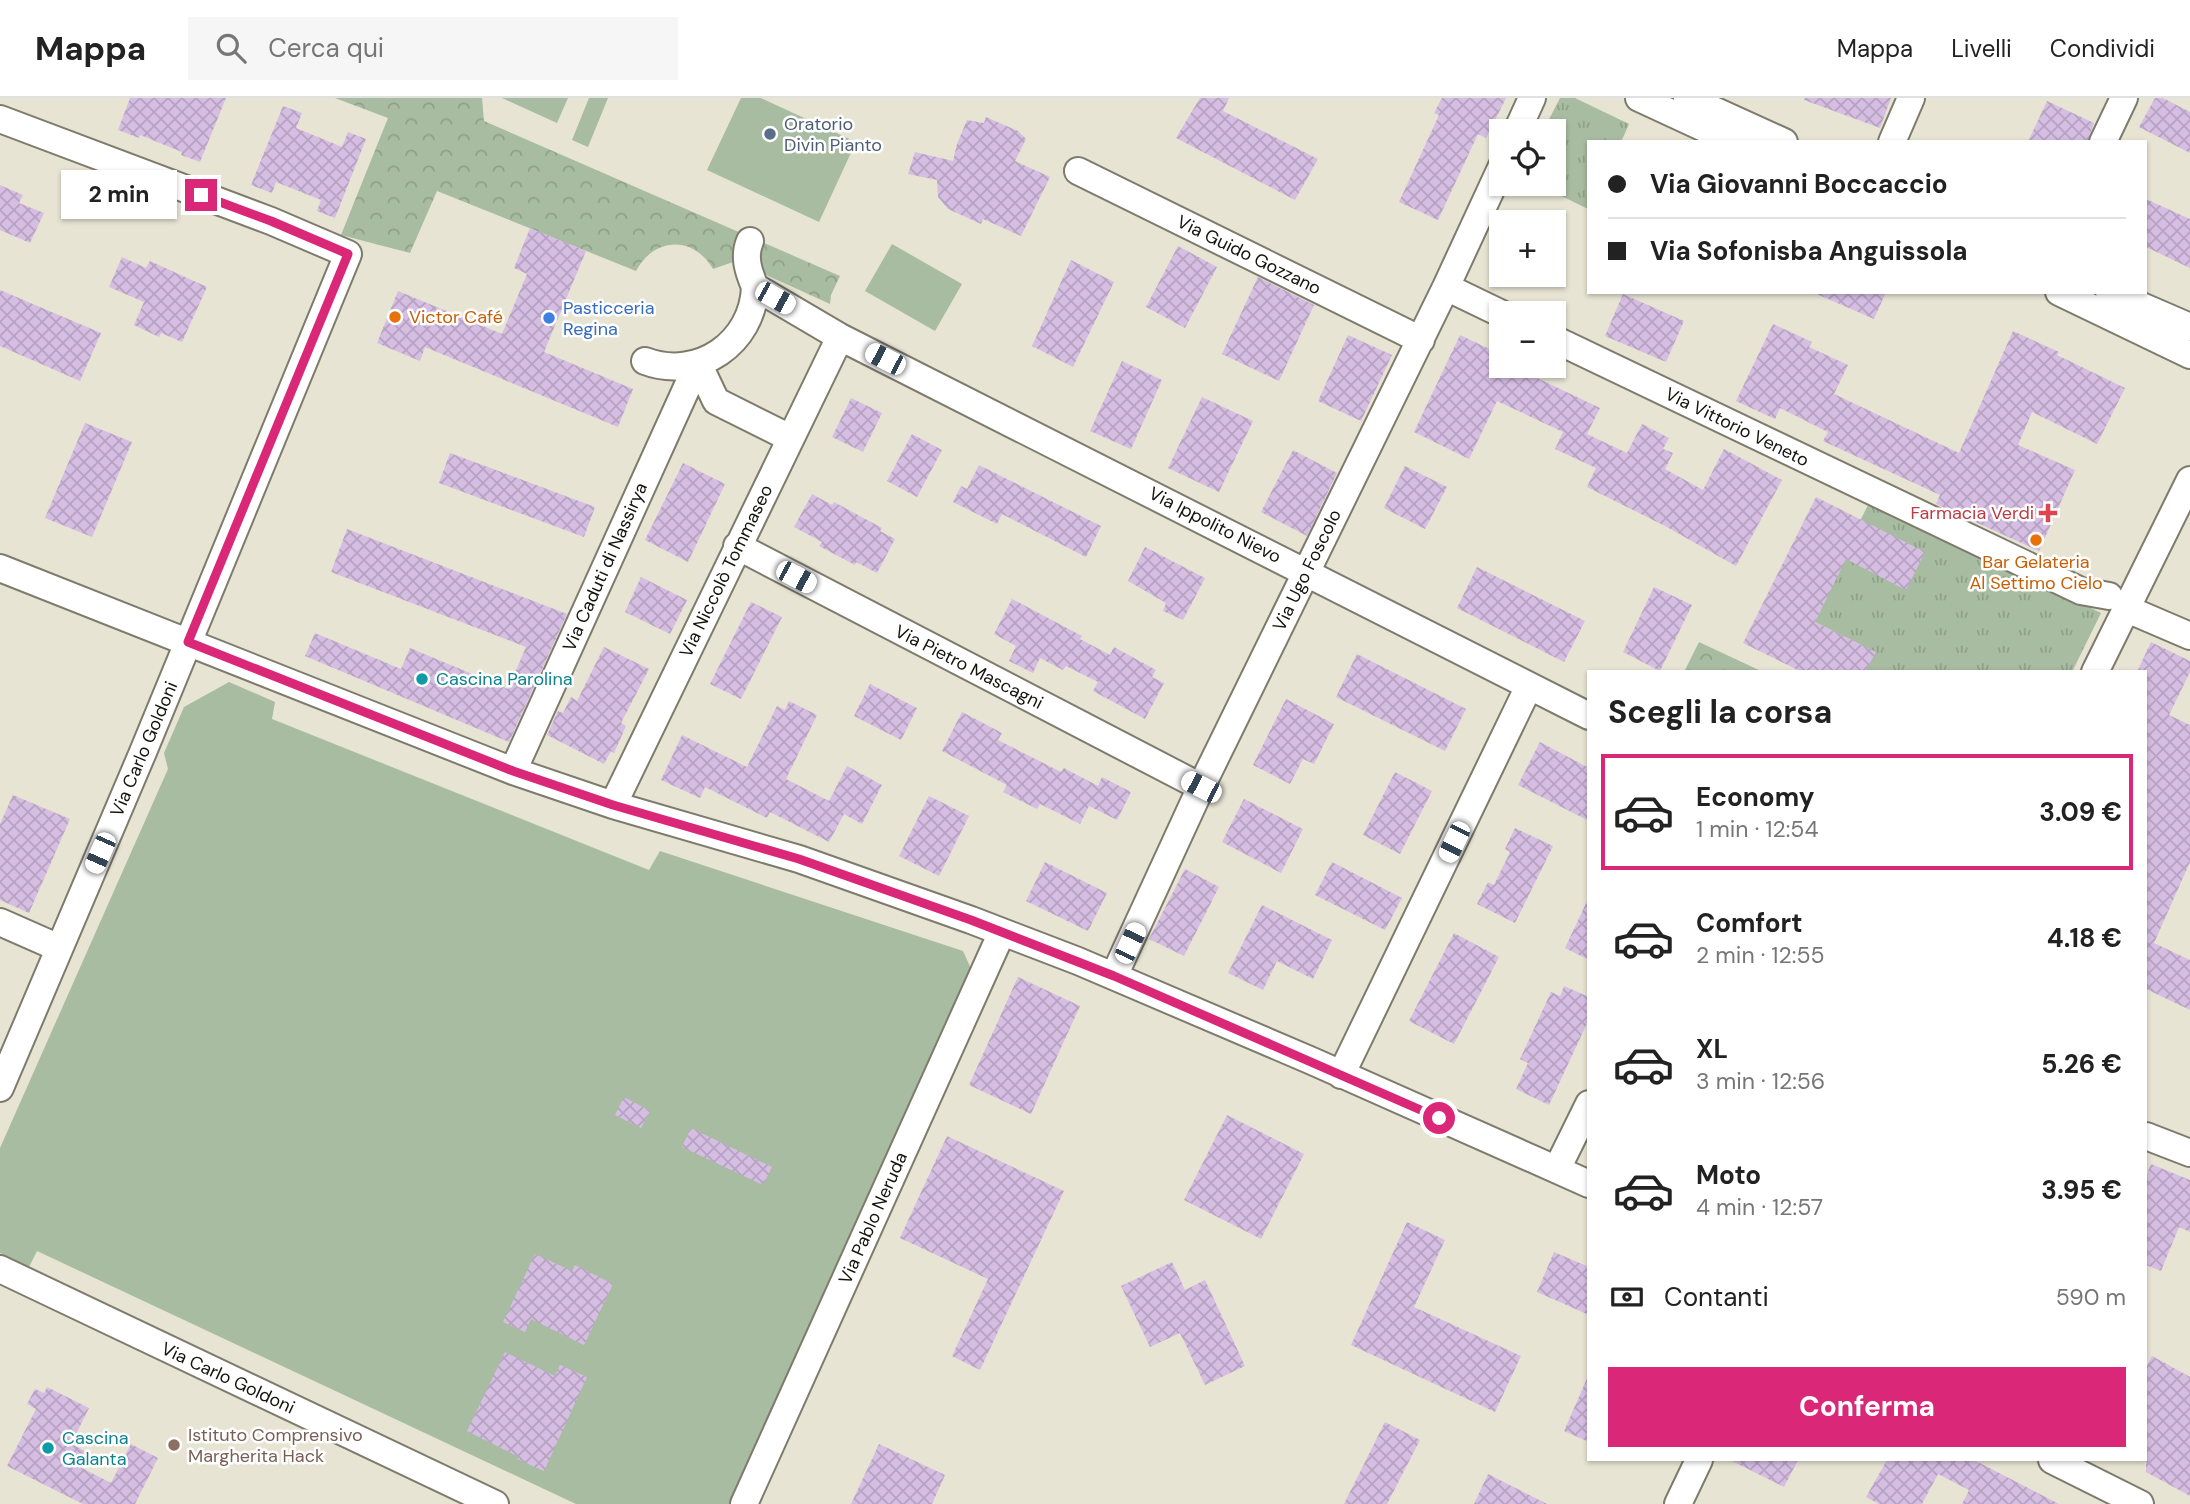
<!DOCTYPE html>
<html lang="it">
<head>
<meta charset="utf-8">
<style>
  :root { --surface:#fff; --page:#f6f6f6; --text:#222; --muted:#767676; --line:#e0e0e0; --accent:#db2777 }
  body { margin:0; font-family:"DM Sans",sans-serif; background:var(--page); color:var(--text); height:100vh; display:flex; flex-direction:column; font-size:26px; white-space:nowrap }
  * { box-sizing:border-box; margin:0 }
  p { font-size:23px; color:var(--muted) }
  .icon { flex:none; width:38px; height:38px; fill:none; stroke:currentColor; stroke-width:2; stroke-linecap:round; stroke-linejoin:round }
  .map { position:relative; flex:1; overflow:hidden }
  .panel { position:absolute; left:1587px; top:572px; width:560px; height:791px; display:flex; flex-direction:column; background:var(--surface); border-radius:0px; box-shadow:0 2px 5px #0004 }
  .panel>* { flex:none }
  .hud { position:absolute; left:1587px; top:42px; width:560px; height:154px; border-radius:0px; box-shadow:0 2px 5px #0004; display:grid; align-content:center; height:154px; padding:0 21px; background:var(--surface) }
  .controls { position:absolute; left:1489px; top:21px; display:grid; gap:14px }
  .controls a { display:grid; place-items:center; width:77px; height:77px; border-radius:0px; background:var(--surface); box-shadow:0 2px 5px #0004; font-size:35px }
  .end { position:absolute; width:32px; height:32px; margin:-16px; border:9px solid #db2777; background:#fff; box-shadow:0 0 0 4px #fff }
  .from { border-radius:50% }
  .bubble { position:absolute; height:49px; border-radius:0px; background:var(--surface); box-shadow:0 2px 5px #0004; font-size:23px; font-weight:700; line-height:49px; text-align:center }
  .car { position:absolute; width:21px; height:42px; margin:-21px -10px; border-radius:9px; box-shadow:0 0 5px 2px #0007; background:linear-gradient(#fff 24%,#345 0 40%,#fff 0 76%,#345 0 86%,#fff 0) }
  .hud b { display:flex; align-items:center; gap:24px; height:66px; font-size:26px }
  .hud b+b { border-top:2px solid var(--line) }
  .hud i { width:18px; height:18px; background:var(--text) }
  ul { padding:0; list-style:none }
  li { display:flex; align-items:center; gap:21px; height:116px; margin:0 14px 10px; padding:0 7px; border:4px solid transparent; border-radius:0px }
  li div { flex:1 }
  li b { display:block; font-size:26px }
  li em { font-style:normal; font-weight:700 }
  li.active { border-color:var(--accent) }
  li>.icon { width:63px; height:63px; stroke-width:1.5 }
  h2 { padding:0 21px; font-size:32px; line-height:84px }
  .pay { display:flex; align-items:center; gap:18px; height:77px; padding:0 21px; font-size:26px }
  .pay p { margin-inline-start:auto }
  .button { display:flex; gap:14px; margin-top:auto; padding:14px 21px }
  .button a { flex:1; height:80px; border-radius:0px; background:var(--accent); color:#fff; font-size:28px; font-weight:700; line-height:80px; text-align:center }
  header { display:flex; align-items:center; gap:42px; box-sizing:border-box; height:98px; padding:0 35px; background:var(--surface); border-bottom:2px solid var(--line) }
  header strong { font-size:33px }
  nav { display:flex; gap:38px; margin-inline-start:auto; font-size:24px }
  .search { width:490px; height:63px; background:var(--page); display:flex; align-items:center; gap:18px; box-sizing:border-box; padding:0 24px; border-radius:0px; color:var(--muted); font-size:26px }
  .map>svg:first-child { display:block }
  .grass { fill:url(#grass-tufts) }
  .park { fill:url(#park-crowns) }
  .garden { fill:#a7bca1 }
  .building { fill:url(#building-cross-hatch) }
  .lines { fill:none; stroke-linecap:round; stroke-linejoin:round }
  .minor-casing { stroke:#7e7b6c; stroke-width:30 }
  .minor { stroke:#fff; stroke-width:26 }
  .route { stroke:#db2777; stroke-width:9 }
  .service-dot { fill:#5c6f8a; stroke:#fff; stroke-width:2.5 }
  .food-dot { fill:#e8710a; stroke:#fff; stroke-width:2.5 }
  .shop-dot { fill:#3f7fe0; stroke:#fff; stroke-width:2.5 }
  .health-dot { fill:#e0444e; stroke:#fff; stroke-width:2.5 }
  .culture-dot { fill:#0f9aa8; stroke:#fff; stroke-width:2.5 }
  .education-dot { fill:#8d6e63; stroke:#fff; stroke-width:2.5 }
  .labels { text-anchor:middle; stroke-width:5; stroke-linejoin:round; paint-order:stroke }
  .service-label { font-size:18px; fill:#4e5e75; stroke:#fff; text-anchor:start }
  .street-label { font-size:18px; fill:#14130d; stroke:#fff }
  .shop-label { font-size:18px; fill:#366cbe; stroke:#fff; text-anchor:start }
  .food-label { font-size:18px; fill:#c56008; stroke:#fff; text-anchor:start }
  .health-label { font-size:18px; fill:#be3a42; stroke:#fff; text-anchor:end }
  .culture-label { font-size:18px; fill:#0d838f; stroke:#fff; text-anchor:start }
  .education-label { font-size:18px; fill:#785e54; stroke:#fff; text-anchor:start }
</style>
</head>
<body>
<header>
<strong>Mappa</strong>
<div class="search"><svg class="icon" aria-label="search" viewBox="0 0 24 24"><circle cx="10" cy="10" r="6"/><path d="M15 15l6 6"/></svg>Cerca qui</div>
<nav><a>Mappa</a><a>Livelli</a><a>Condividi</a></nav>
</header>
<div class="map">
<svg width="2190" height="1406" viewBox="0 0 2190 1406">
  <defs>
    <pattern id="grass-tufts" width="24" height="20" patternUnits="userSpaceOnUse" patternTransform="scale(1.75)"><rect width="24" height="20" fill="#a7bca1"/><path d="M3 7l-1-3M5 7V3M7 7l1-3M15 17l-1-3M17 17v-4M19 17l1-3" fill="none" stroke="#8fa189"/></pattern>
    <pattern id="park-crowns" width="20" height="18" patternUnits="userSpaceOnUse" patternTransform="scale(1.75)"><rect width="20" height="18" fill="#a7bca1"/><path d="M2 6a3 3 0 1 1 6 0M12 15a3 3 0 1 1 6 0" fill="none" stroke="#8fa189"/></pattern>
    <pattern id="building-cross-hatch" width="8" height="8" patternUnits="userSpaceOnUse" patternTransform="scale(1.75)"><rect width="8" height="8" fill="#d6bee3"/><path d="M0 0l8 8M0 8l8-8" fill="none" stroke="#b7a2c2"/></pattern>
  </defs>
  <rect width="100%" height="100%" fill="#e7e4d4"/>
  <path class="grass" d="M 1560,0 L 1575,0 L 1629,26 L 1621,44 L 1589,44 L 1588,111 L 1537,86 L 1554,86 L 1554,33 L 1543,33 Z
    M 1871,401 L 2101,515 L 2072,574 L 1865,574 L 1875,554 L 1815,524 L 1845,460 L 1905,491 L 1860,423 Z"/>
  <path class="park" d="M 335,0 L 482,0 L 484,23 L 840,178 L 831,197 L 830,206 L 736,163 L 713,171 C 693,137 654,139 636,173 L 437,93 L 410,155 L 341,137 L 388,20 Z
    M 1699,544 L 1763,574 L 1684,574 Z"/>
  <path class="garden" d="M 502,0 L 568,0 L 557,25 Z
    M 589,0 L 608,0 L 588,49 L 572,42 Z
    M 741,0 L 761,0 L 856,44 L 819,124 L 707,72 Z
    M 892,146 L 962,186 L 935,233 L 865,193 Z
    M 229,584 L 275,604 L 272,621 L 649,772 L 660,753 L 963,853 L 973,875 L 734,1406 L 576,1406 L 37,1153 L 29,1169 L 0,1155 L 0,1050 L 168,671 L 164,655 L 184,609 Z"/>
  <path class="building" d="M 130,0 L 226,0 L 200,64 L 181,57 L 182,54 L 140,37 L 139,40 L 118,32 Z
    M 1200,0 L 1229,0 L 1223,13 L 1318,61 L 1295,102 L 1176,40 Z
    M 1442,0 L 1506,0 L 1486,40 L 1478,36 L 1438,122 L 1399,104 L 1439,17 L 1434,15 Z
    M 1805,0 L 1891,0 L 1880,30 L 1804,2 Z
    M 2155,0 L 2163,0 L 2190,14 L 2190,55 L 2139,29 Z
    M 2047,3 L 2094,25 L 2087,44 L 2028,44 Z
    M 283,8 L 302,15 L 296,30 L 342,49 L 348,34 L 366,41 L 335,120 L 317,113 L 321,102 L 276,84 L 272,95 L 251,87 Z
    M 986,19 L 1018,33 L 1026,41 L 1015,63 L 1050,79 L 1021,138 L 983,121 L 981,126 L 948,111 L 938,99 L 937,82 L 908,76 L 915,54 L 953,63 L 957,46 L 967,22 L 984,25 Z
    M 0,87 L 23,97 L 19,105 L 44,115 L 30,145 L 0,132 Z
    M 2146,101 L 2190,121 L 2190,170 L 2146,149 Z
    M 530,130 L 586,153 L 544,254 L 633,291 L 618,329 L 425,249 L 420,263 L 377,245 L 398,193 L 502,236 L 527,176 L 514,170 Z
    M 1178,148 L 1217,169 L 1185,230 L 1146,209 Z
    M 122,159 L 146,170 L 150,163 L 207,189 L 182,244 L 161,235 L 159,239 L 134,227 L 144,204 L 109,189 Z
    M 1071,162 L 1114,184 L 1073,269 L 1032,248 Z
    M 1258,179 L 1314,207 L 1279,283 L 1222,256 Z
    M 0,192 L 101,235 L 80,283 L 0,248 Z
    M 1812,194 L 1886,194 L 1874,221 Z
    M 1623,196 L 1684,223 L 1666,264 L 1605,238 Z
    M 1773,226 L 1812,244 L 1809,249 L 1848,267 L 1834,296 L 1959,355 L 2013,233 L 2059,254 L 2057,257 L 2125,290 L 2097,346 L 2032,314 L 2018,347 L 2075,372 L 2039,453 L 1936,406 L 1940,397 L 1823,343 L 1828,334 L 1780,310 L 1775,321 L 1736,303 Z
    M 1348,237 L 1392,257 L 1361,323 L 1318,303 Z
    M 1460,237 L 1502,257 L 1502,268 L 1512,268 L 1600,310 L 1587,336 L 1627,355 L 1642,326 L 1669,340 L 1663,351 L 1673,355 L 1665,371 L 1703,392 L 1724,351 L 1782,382 L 1736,468 L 1665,428 L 1587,389 L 1596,370 L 1555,351 L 1563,334 L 1497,303 L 1469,361 L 1414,334 Z
    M 1122,263 L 1162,282 L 1131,351 L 1090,333 Z
    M 1202,299 L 1253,323 L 1219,394 L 1168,370 Z
    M 851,300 L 882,315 L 863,354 L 832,339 Z
    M 85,325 L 132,344 L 92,439 L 45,420 Z
    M 912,336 L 942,352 L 917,399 L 887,383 Z
    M 1293,352 L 1337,375 L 1307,438 L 1261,414 Z
    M 450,355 L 595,409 L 584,439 L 439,385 Z
    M 683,365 L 725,386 L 688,464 L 645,442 Z
    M 979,367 L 1101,428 L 1086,459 L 1002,416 L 997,426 L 953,404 L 961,388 L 967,391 Z
    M 1405,368 L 1447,389 L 1425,431 L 1384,410 Z
    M 812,396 L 832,407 L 834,404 L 882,430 L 880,433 L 895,441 L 877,475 L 856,464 L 855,467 L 819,448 L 822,444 L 794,429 Z
    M 1816,399 L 1925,454 L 1906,492 L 1846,461 L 1815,524 L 1876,554 L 1865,574 L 1802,574 L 1743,545 Z
    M 347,431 L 567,516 L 509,644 L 305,558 L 315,535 L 401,571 L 410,550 L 508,591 L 526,549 L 331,474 Z
    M 1145,449 L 1205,480 L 1183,522 L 1163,513 L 1166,505 L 1128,483 Z
    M 1477,469 L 1585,523 L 1564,564 L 1457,510 Z
    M 641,479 L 687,502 L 670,536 L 625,514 Z
    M 1654,489 L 1692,507 L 1660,573 L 1623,554 Z
    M 1012,501 L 1082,538 L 1080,541 L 1110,557 L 1114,549 L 1156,572 L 1152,579 L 1164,585 L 1145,621 L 1093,593 L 1098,584 L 1066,568 L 1063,572 L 1040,560 L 1033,575 L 1009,563 L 1016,548 L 994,536 Z
    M 751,504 L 782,519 L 741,601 L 710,586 Z
    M 2151,544 L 2190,563 L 2190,574 L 2169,617 L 2190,627 L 2190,764 L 2154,845 L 2190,862 L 2190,912 L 2146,891 L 2146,574 L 2137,574 Z
    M 604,549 L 649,571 L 621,625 L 626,628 L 614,655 L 611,653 L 604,666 L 547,637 L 558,613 L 563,615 L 571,599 L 577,603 Z
    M 1357,556 L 1466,611 L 1445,653 L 1336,599 Z
    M 870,586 L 917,610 L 901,642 L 854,618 Z
    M 1286,601 L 1334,626 L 1314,666 L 1303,661 L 1290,686 L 1253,667 Z
    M 789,603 L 817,617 L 786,681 L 829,703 L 847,668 L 882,687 L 862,726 L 844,716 L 829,744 L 770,714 L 767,720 L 705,689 L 700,700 L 661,682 L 682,637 L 747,669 L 777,608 L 785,612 Z
    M 962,614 L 1002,635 L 998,642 L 1061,674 L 1064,670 L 1098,688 L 1102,679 L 1131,694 L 1117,722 L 1089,708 L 1080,726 L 1040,706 L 1037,711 L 1003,694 L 1007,687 L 942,653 Z
    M 1540,644 L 1589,670 L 1589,723 L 1518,687 Z
    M 1395,674 L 1432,693 L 1400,756 L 1363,737 Z
    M 13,697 L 70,721 L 29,815 L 0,802 L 0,726 Z
    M 929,698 L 969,718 L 939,778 L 899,758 Z
    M 1244,701 L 1303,731 L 1281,775 L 1222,744 Z
    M 1515,730 L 1553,748 L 1515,825 L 1477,806 L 1488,784 L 1494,787 L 1510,754 L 1505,751 Z
    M 1045,764 L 1107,795 L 1088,833 L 1026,803 Z
    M 1332,764 L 1402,800 L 1385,832 L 1315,797 Z
    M 1185,771 L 1219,789 L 1184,858 L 1149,841 Z
    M 1589,799 L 1589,862 L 1565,850 Z
    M 1262,807 L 1332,842 L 1313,881 L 1277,863 L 1263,892 L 1228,875 Z
    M 1454,835 L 1499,859 L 1454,946 L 1409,923 Z
    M 1018,879 L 1080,908 L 1031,1016 L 969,987 Z
    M 1564,888 L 1589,899 L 1589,921 L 1549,1007 L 1516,991 L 1528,965 L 1520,961 L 1551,894 L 1560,898 Z
    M 624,999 L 650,1013 L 641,1030 L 615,1017 Z
    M 1227,1017 L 1304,1056 L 1261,1141 L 1184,1102 Z
    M 691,1030 L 772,1069 L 763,1087 L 682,1049 Z
    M 947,1038 L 1064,1093 L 980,1272 L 952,1258 L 988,1181 L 900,1140 Z
    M 2151,1066 L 2190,1082 L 2190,1134 L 2179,1129 L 2161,1173 L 2146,1167 L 2146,1078 Z
    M 1407,1124 L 1445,1142 L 1414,1209 L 1521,1258 L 1495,1314 L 1351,1247 Z
    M 1554,1154 L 1589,1169 L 1589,1217 L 1537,1194 Z
    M 535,1156 L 572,1173 L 575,1167 L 613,1186 L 584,1247 L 531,1221 L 525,1234 L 503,1224 Z
    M 1172,1164 L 1185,1192 L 1205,1182 L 1245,1268 L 1205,1287 L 1180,1235 L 1150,1249 L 1121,1188 Z
    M 505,1254 L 555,1278 L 560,1267 L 587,1279 L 544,1373 L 517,1361 L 519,1359 L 467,1333 Z
    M 2152,1258 L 2190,1279 L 2190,1398 L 2146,1374 L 2146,1270 Z
    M 1589,1276 L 1589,1344 L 1564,1333 Z
    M 47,1289 L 89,1310 L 71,1346 L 87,1354 L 80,1369 L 111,1385 L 131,1346 L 158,1360 L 135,1406 L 83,1406 L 7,1368 L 36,1311 L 27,1306 L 35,1291 L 44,1295 Z
    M 1385,1324 L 1420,1342 L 1387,1406 L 1344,1406 Z
    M 879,1346 L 945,1377 L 932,1406 L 851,1406 Z
    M 1730,1362 L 1798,1362 L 1784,1389 Z
    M 1887,1362 L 1974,1362 L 2059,1406 L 1962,1406 L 1969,1392 L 1938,1376 L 1922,1406 L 1879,1406 L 1866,1399 Z
    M 1488,1376 L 1547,1406 L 1474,1406 Z"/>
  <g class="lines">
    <defs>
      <path id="minor" d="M 1639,0 L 1734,44
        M 1687,0 L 1784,44
        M 0,21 L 271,123 L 348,156 L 143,654 L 0,990
        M 1517,33 L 1532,0
        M 1892,44 L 1911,0
        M 2103,44 L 2124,0
        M 1078,73 L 1421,242
        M 750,143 C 743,159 749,175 755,189 L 840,239 L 1589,618
        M 1446,189 L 1502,216
        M 2059,194 L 2190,257
        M 2109,194 L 2190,229
        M 1554,241 L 2081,493 L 2109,498
        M 645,263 C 698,283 753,245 755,189
        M 698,265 L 716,303 L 790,340
        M 737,448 L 1201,689
        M 0,470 L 513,673 L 613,707 L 799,761 L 971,822 L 1078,863 L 1312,963 L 1589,1086
        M 2127,511 L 2190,538
        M 2095,574 L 2190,382
        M 513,673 L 698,265
        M 613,707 L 840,239
        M 0,824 L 59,850
        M 1114,878 L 1201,689 L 1446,189 L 1502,68
        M 1341,977 L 1529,588
        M 2146,1038 L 2190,1055
        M 1557,1071 L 1589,1006
        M 0,1171 L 495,1406
        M 2052,1362 L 2140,1406
        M 744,1406 L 1002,834
        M 1678,1406 L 1699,1362"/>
    </defs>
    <use href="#minor" class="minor-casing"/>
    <use href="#minor" class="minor"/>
  </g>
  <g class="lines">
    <path class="route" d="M 201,97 L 271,123 L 348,156 L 188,544 L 513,673 L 613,707 L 799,761 L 971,822 L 1114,878 L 1439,1020"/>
  </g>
  <circle class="service-dot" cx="770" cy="36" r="7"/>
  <g class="food-dot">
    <circle cx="395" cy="219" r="7"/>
    <circle cx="2036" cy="442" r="7"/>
  </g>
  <circle class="shop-dot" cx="549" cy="220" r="7"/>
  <path class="health-dot" d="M2044.5 404.5h7v7h7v7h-7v7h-7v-7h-7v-7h7z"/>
  <g class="culture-dot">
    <circle cx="422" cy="581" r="7"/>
    <circle cx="48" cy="1350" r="7"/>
  </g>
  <circle class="education-dot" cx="174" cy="1347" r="7"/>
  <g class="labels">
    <g class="service-label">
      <text x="784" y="32">Oratorio<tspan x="784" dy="21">Divin Pianto</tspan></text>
    </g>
    <g class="street-label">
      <text transform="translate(1249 157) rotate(26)" y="6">Via Guido Gozzano</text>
      <text transform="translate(1737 329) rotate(26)" y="6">Via Vittorio Veneto</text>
      <text transform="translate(1215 427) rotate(27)" y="6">Via Ippolito Nievo</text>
      <text transform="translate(605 469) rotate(-66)" y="6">Via Caduti di Nassirya</text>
      <text transform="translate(1307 472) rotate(-64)" y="6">Via Ugo Foscolo</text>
      <text transform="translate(726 473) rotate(-64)" y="6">Via Niccolò Tommaseo</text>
      <text transform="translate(969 569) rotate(27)" y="6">Via Pietro Mascagni</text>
      <text transform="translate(144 651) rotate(-67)" y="6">Via Carlo Goldoni</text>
      <text transform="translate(873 1120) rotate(-66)" y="6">Via Pablo Neruda</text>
      <text transform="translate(228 1280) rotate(25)" y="6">Via Carlo Goldoni</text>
    </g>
    <g class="shop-label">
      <text x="563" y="216">Pasticceria<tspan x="563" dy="21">Regina</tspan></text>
    </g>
    <g class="food-label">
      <text x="409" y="225">Victor Café</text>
      <text x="2036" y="470" text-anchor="middle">Bar Gelateria<tspan x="2036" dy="21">Al Settimo Cielo</tspan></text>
    </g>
    <g class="health-label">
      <text x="2034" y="421">Farmacia Verdi</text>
    </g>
    <g class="culture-label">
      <text x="436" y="587">Cascina Parolina</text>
      <text x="62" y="1346">Cascina<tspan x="62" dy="21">Galanta</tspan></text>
    </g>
    <g class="education-label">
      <text x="188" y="1343">Istituto Comprensivo<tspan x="188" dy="21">Margherita Hack</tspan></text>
    </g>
  </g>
</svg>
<div class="controls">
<a><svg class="icon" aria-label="locate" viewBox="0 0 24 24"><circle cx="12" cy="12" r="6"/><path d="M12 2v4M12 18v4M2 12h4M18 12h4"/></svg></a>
<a>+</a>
<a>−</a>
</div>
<i class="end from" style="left:1439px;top:1020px"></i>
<i class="end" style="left:201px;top:97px"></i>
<div class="bubble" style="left:61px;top:72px;width:116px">2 min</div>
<i class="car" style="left:775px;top:200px;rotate:119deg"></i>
<i class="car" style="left:885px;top:261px;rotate:297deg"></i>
<i class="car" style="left:796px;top:479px;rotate:118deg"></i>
<i class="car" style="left:1201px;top:689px;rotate:297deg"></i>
<i class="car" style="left:1454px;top:744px;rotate:206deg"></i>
<i class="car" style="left:100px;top:755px;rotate:204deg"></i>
<i class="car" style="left:1130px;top:845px;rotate:25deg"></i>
<div class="hud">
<b><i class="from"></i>Via Giovanni Boccaccio</b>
<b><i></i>Via Sofonisba Anguissola</b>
</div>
<section class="panel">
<h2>Scegli la corsa</h2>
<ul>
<li class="active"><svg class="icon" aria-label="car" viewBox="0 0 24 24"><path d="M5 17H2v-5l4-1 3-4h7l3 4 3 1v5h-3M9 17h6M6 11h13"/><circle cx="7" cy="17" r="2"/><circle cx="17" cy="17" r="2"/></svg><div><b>Economy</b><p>1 min · 12:54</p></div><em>3.09 €</em></li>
<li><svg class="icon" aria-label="car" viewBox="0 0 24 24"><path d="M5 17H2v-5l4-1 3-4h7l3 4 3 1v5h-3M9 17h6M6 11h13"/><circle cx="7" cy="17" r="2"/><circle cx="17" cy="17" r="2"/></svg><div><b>Comfort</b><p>2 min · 12:55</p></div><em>4.18 €</em></li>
<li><svg class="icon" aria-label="car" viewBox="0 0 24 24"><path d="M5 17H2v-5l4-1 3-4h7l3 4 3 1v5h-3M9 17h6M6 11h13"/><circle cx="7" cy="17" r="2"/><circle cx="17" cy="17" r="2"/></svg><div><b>XL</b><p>3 min · 12:56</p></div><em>5.26 €</em></li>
<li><svg class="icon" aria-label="car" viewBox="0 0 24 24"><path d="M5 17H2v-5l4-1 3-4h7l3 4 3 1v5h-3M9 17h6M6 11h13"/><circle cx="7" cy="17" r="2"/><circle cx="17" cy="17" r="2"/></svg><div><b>Moto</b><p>4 min · 12:57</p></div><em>3.95 €</em></li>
</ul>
<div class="pay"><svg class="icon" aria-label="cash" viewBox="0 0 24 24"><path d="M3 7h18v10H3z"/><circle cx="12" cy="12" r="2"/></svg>Contanti<p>590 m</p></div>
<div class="button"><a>Conferma</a></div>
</section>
</div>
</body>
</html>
